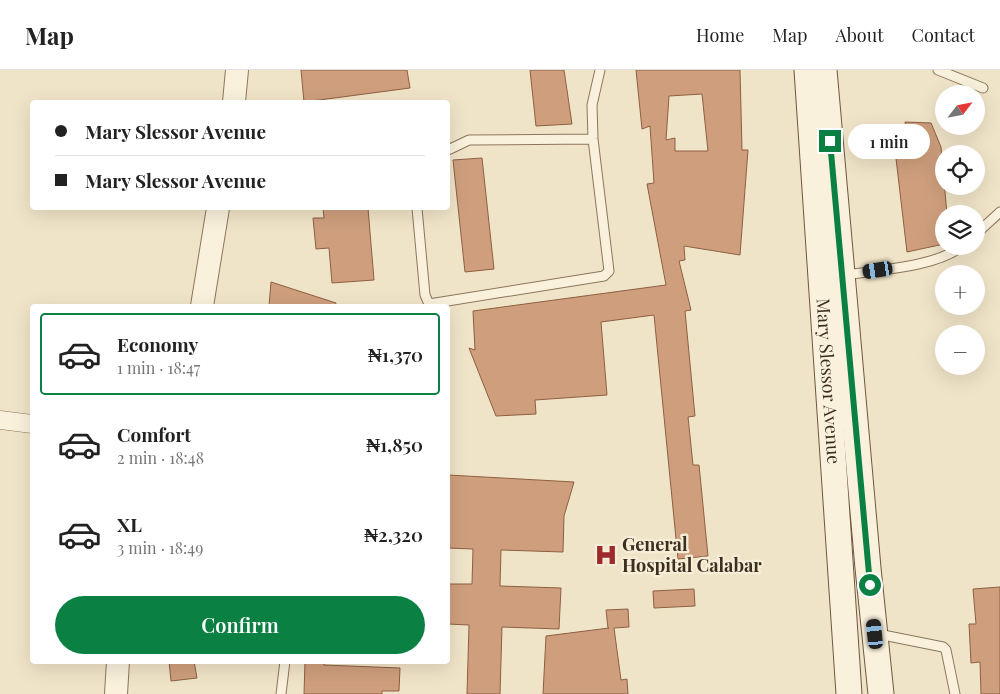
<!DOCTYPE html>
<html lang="en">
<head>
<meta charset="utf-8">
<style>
  :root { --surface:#fff; --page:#f2f2f2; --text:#222; --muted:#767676; --line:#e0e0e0; --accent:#0b8043 }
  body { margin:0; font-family:"Playfair Display",serif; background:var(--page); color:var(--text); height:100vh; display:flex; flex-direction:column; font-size:19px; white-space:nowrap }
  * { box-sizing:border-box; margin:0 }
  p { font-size:16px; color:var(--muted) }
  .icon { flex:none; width:28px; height:28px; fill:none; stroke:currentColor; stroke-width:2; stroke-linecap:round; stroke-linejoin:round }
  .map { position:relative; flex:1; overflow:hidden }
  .side { position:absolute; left:30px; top:234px; width:420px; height:360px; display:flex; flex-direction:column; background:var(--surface); border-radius:5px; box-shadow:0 5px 20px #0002 }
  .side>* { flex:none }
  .banner { position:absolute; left:30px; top:30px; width:420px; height:110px; border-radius:5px; box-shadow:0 5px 20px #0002; display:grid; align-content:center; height:110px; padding:0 25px; background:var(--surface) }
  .needle { width:32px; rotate:58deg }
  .fabs { position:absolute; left:935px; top:15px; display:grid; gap:10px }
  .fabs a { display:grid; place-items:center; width:50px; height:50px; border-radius:50%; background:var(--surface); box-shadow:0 5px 20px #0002; font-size:25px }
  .end { position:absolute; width:22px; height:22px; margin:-11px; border:6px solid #0b8043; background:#fff; box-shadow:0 0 0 2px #fff }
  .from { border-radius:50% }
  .bubble { position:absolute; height:35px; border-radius:18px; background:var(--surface); box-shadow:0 5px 20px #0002; font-size:16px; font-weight:600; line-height:35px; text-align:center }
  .car { position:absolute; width:15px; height:30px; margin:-15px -8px; border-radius:6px; box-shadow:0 0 4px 1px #0007; background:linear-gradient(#222 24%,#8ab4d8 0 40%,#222 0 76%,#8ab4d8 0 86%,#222 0) }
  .banner b { display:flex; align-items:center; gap:18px; height:48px; font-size:19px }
  .banner b+b { border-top:1px solid var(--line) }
  .banner i { width:12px; height:12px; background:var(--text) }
  ul { padding:9px 0 0; list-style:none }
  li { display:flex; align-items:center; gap:15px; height:82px; margin:0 10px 8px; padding:0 15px; border:2px solid transparent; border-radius:5px }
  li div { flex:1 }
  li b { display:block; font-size:19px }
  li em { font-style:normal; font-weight:600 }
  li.on { border-color:var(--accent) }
  li>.icon { width:45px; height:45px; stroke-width:1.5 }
  .primary-button { display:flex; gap:10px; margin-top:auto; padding:10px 25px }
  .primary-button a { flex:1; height:58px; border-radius:30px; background:var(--accent); color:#fff; font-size:20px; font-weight:600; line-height:58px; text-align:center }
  header { display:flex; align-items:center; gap:30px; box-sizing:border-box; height:70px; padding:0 25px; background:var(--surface); border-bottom:1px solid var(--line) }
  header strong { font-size:24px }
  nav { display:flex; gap:28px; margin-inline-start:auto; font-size:18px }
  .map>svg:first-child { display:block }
  .building { fill:#cf9f7d; stroke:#8d5f41; fill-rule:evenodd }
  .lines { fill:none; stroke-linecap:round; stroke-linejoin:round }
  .service-casing { stroke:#8d765c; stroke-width:11 }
  .minor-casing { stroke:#8d765c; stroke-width:19 }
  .tertiary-casing { stroke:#8d765c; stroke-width:24 }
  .secondary-casing { stroke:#6f573f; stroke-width:27 }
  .service { stroke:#faf1dc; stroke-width:9 }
  .minor { stroke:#faf1dc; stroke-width:18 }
  .tertiary { stroke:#faf1dc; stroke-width:22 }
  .secondary { stroke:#faf1dc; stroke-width:25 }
  .route { stroke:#0b8043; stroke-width:6 }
  .labels { text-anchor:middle; stroke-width:4.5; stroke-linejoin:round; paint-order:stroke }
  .street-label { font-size:18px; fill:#3d2e20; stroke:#f7eed8 }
  .poi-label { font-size:18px; font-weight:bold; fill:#3d2e20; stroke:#f7eed8; text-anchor:start }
</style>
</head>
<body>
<header>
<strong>Map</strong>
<nav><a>Home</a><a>Map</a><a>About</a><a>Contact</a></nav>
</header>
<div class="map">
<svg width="1000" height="624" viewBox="0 0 1000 624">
  <rect width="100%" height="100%" fill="#f0e4c8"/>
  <path class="building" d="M 301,0 L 407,0 L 410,18 L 304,32 Z
    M 530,0 L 564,0 L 572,54 L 536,56 Z
    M 636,0 L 740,0 L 742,80 L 748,80 L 740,185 L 684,176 L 685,190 L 679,191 L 691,240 L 685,241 L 695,346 L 688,347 L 693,395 L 699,395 L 708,486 L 678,489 L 654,245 L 601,252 L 607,325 L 535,330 L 536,344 L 496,346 L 469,278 L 475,280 L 473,241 L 666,215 L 647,114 L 654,113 L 650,56 L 642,59 ZM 702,24 L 708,81 L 675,81 L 675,68 L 666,70 L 669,26 Z
    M 905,52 L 931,53 L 941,77 L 947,144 L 944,144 L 944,174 L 907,182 L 895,80 L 909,74 Z
    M 482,88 L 494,199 L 465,202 L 453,90 Z
    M 323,138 L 368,138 L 374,210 L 332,213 L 329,178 L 316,179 L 313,148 L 324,148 Z
    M 271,212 L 336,233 L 335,236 L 269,236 Z
    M 448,405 L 574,412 L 564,446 L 563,482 L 501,480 L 500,516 L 561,518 L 559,559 L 502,557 L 500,624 L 467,624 L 469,555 L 448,554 L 448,514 L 472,514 L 473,479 L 448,478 Z
    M 1000,517 L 1000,624 L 981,624 L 980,592 L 971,593 L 969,554 L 976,554 L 973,519 Z
    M 694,519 L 695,536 L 654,538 L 653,521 Z
    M 628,539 L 629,557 L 614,558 L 621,610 L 627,609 L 628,624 L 543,624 L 546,566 L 609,558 L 608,558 L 606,540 Z
    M 169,591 L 194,591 L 197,608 L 171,611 Z
    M 305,591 L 324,591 L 324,595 L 400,598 L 399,621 L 382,621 L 382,624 L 304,624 Z"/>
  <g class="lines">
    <defs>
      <path id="service" d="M 938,0 L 983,18
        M 448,80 L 469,70 L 593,69
        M 417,138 L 425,225 L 429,234 L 604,206 L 609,201 L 593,69 L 592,35 L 600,0
        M 976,164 L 1000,142
        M 845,205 C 877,200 937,197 962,176
        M 878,564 L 943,577 L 946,580 L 955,624
        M 281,624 L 285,591"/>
      <path id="minor" d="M 0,350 L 32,354"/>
      <path id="tertiary" d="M 234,32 L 237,0
        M 202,236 L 218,138
        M 116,624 L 118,591"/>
      <g id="secondary">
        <path id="s1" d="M 807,0 L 849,624"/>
        <path d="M 824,0 L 868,498 L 881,624"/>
      </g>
    </defs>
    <use href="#service" class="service-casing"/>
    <use href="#minor" class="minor-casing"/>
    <use href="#tertiary" class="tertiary-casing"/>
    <use href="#secondary" class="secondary-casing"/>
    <use href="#service" class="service"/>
    <use href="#minor" class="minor"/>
    <use href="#tertiary" class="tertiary"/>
    <use href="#secondary" class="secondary"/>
  </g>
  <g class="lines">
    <path class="route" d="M 830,71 L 870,515"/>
  </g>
  <defs>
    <symbol id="hospital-bare" viewBox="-9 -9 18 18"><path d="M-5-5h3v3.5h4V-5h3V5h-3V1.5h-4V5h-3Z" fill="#9e2a2b" stroke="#f7eed8" stroke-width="2.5" paint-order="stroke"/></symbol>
  </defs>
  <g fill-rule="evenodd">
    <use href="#hospital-bare" x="590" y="469" width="32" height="32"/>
  </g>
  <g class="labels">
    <g class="street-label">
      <text dy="6" stroke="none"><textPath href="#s1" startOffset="312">Mary Slessor Avenue</textPath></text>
    </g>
    <g class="poi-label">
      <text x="622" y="481">General<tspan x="622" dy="21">Hospital Calabar</tspan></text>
    </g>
  </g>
</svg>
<div class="fabs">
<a><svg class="needle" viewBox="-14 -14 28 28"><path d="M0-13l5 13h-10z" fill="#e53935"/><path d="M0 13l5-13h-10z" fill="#767676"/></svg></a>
<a><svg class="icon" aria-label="locate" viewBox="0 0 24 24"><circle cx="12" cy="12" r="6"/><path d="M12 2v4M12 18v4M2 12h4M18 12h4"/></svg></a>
<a><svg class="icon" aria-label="layers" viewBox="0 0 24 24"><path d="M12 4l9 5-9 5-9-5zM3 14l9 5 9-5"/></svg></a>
<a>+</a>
<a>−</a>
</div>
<i class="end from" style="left:870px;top:515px"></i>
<i class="end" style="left:830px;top:71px"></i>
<div class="bubble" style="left:848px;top:54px;width:82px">1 min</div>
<i class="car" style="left:878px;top:200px;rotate:261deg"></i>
<i class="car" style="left:875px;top:564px;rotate:354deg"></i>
<div class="banner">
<b><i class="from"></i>Mary Slessor Avenue</b>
<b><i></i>Mary Slessor Avenue</b>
</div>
<section class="side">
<ul>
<li class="on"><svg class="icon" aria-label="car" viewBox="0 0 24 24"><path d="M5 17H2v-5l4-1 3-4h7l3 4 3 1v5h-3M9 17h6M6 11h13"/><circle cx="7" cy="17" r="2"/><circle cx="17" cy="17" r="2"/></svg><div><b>Economy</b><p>1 min · 18:47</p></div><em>₦1,370</em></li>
<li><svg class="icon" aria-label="car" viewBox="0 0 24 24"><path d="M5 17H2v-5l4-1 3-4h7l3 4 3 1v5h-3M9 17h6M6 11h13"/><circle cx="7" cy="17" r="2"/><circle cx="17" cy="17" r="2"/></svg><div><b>Comfort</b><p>2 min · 18:48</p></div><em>₦1,850</em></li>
<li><svg class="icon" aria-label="car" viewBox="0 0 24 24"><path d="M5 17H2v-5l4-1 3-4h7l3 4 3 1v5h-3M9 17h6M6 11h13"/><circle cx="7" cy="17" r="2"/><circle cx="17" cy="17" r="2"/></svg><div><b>XL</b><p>3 min · 18:49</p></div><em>₦2,320</em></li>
</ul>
<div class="primary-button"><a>Confirm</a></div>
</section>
</div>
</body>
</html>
